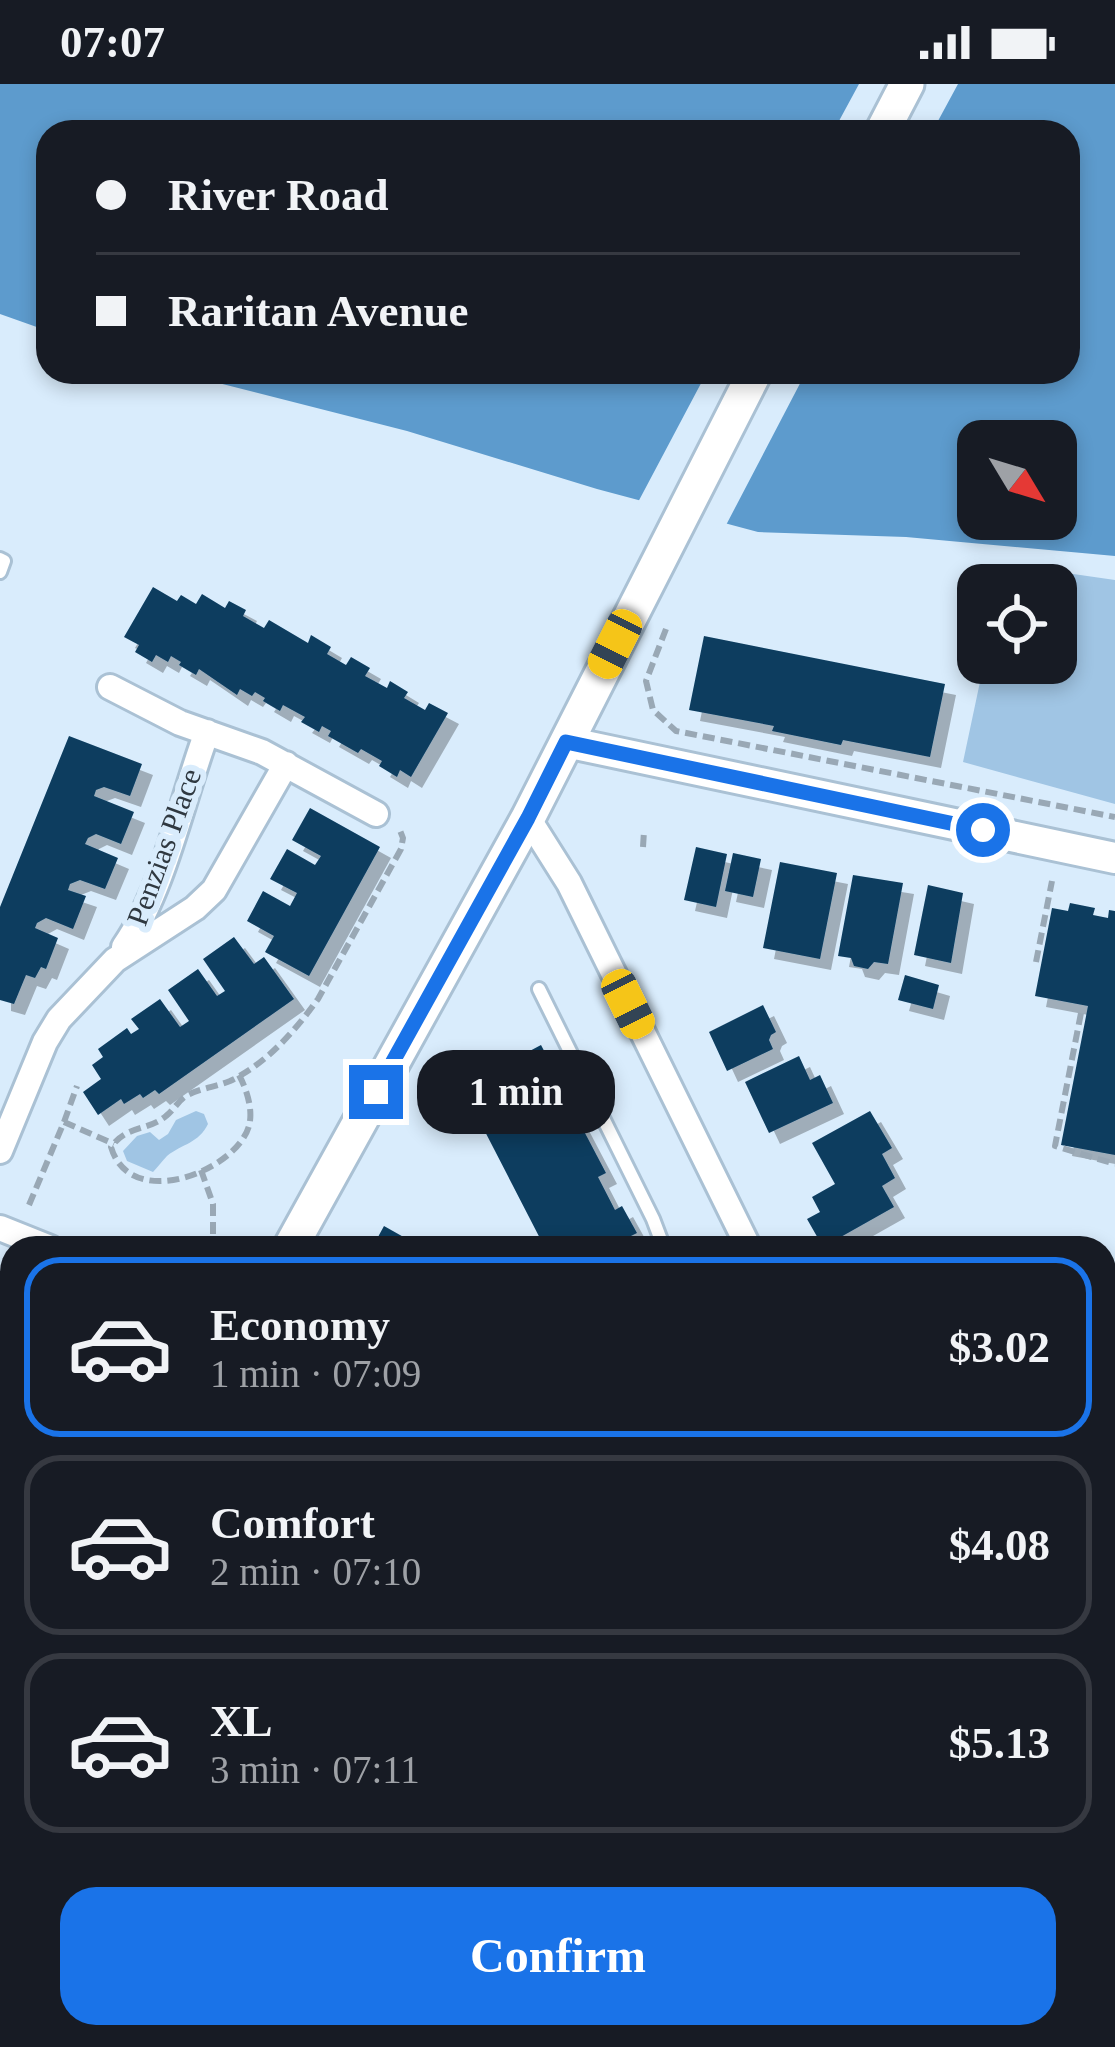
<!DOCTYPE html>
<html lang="en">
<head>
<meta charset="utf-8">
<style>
  :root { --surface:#171b24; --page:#242831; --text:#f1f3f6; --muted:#9ea1a6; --line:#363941; --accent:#1a73e8 }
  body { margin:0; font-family:"Times New Roman",serif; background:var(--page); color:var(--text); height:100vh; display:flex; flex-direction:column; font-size:45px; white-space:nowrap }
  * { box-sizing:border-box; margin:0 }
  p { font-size:39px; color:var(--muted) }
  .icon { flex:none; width:66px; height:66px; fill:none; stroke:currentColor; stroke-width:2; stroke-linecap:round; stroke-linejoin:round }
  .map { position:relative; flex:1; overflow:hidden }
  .panel { position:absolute; left:0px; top:1152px; width:1116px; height:813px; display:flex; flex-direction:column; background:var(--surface); border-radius:36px 36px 0 0; box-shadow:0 6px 18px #0003 }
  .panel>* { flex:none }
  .hud { position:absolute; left:36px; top:36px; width:1044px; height:264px; border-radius:36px; box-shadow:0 6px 18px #0003; display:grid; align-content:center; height:264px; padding:0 60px; background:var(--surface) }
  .needle { width:78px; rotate:128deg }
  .tools { position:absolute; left:957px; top:336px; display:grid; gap:24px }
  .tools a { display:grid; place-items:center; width:120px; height:120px; border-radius:24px; background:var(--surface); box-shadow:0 6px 18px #0003; font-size:60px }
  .end { position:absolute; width:54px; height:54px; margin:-27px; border:15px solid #1a73e8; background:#fff; box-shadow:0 0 0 6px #fff }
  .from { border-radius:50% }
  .bubble { position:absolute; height:84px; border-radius:36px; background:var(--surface); box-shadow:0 6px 18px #0003; font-size:39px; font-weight:700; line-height:84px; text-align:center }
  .car { position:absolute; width:36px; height:72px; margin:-36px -18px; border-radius:15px; box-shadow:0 0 9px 3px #0007; background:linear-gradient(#f5c518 24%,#345 0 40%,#f5c518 0 76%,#345 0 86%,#f5c518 0) }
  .hud b { display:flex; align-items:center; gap:42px; height:114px; font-size:45px }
  .hud b+b { border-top:3px solid var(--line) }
  .hud i { width:30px; height:30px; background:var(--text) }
  ul { padding:21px 0 0; list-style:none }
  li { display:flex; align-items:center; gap:36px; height:180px; margin:0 24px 18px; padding:0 36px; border:6px solid var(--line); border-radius:36px }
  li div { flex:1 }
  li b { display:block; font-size:45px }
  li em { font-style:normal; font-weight:700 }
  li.selected { border-color:var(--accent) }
  li>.icon { width:108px; height:108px; stroke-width:1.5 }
  .button { display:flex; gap:24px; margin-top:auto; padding:24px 60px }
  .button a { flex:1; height:138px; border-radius:36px; background:var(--accent); color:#fff; font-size:48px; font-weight:700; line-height:138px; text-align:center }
  .status { display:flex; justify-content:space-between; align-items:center; height:84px; padding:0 60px; background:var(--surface); direction:ltr }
  .status svg { height:33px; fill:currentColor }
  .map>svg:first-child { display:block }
  .green { fill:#a0c5e4 }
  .water { fill:#5d9bcd; fill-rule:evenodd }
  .pier { fill:#d9ecfc }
  .building { fill:#0a3c5f; filter:url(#shadow) }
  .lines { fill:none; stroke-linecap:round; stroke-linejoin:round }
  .service-casing { stroke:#aac1d4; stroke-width:18 }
  .minor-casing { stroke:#aac1d4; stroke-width:30 }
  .tertiary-casing { stroke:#aac1d4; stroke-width:36 }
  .secondary-casing { stroke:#aac1d4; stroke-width:39 }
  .path { stroke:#99a8b5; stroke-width:6; stroke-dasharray:12 6; stroke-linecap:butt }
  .service { stroke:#fff; stroke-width:12 }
  .minor { stroke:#fff; stroke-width:24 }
  .tertiary { stroke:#fff; stroke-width:30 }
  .secondary { stroke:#fff; stroke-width:33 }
  .route { stroke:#1a73e8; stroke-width:15 }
  .labels { text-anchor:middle; stroke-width:12; stroke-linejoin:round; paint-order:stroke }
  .street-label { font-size:30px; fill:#2f3840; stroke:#d9ecfc }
</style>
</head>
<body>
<div class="status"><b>07:07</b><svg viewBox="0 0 49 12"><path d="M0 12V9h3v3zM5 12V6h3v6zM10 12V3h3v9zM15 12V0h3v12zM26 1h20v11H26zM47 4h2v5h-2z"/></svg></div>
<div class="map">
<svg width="1115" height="1963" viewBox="0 0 1115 1963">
  <defs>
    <filter id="shadow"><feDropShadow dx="11" dy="11" stdDeviation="0" flood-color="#0004"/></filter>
  </defs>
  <rect width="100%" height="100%" fill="#d9ecfc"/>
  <path class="green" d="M 1004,480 L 1115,496 L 1115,720 L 963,678 L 984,579 L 1056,579 L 1056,501 L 1000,501 Z
    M 196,1027 L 204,1030 L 208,1040 C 199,1059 182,1060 167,1072 C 162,1077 158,1083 153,1088 L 127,1077 L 123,1067 L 137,1052 L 150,1048 L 159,1056 L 168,1050 L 176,1036 Z"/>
  <path class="water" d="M 0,0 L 1115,0 L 1115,472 L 906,453 L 758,448 L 597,405 L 407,347 L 175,288 L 1068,288 L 1068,48 L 48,48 L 48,247 L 0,230 ZM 978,357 L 1056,357 L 1056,435 L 978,435 Z"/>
  <path class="pier" d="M 859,0 L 958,0 L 932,48 L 833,48 Z
    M 707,288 L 806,288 L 724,445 L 636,422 Z"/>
  <path class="building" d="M 153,503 L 177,517 L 181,511 L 196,520 L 202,510 L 225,524 L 229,517 L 246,526 L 243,532 L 264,544 L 269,536 L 308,559 L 311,551 L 331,563 L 327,570 L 346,581 L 351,573 L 370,584 L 365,592 L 387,604 L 390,597 L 408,608 L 404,614 L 425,626 L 429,619 L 448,629 L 411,693 L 400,686 L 397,693 L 379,682 L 382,677 L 361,665 L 358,669 L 328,652 L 331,647 L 322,642 L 319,648 L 301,638 L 305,633 L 283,621 L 280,627 L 263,617 L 265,614 L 255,608 L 252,612 L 240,605 L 237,611 L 199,585 L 196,591 L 179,581 L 181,578 L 171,572 L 168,578 L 156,571 L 152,578 L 135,568 L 139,561 L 124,553 Z
    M 704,552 L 945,600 L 930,673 L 843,656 L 841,661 L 772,647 L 774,642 L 689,626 Z
    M 69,652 L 142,680 L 130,712 L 104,703 L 96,706 L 94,712 L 134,728 L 121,760 L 96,750 L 88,754 L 85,760 L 118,774 L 105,805 L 80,796 L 70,800 L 68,806 L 86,812 L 73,845 L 46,834 L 37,839 L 35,844 L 58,854 L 46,885 L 41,883 L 35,894 L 26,891 L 14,920 L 0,916 L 0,823 Z
    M 310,724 L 380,763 L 309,892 L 265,868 L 274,852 L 247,837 L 263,807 L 290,822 L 297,809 L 270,795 L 287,765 L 315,781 L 321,772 L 292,756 Z
    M 696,763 L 727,770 L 716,823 L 684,816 Z
    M 733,769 L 761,775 L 753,813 L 725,807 Z
    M 780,778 L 837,789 L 820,875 L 763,864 Z
    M 853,791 L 903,799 L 888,880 L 874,878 L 868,885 L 854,882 L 851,874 L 838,872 Z
    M 928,801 L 963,809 L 951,879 L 914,871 Z
    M 1070,819 L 1095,824 L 1093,831 L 1108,834 L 1109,826 L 1115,827 L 1115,1071 L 1061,1061 L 1088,922 L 1035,912 L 1052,824 L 1068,827 Z
    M 234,853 L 254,880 L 264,873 L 294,915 L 159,1010 L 155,1006 L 143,1014 L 140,1010 L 124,1020 L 121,1015 L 98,1031 L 83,1008 L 101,995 L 92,981 L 103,973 L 98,965 L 127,944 L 131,950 L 139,945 L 131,935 L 160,915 L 180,943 L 189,937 L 168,906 L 198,885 L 217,912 L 225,907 L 203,875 Z
    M 905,891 L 939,901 L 933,925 L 898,916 Z
    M 763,921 L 776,948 L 771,951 L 769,956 L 773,965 L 727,987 L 709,948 Z
    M 541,961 L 560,997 L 553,1002 L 570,1035 L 576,1032 L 606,1089 L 598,1093 L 615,1126 L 622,1122 L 637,1149 L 607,1164 L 545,1164 L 462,1003 Z
    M 799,972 L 810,996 L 820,991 L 833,1019 L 769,1049 L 745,998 Z
    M 870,1027 L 892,1064 L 882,1070 L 895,1094 L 882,1102 L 894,1123 L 823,1163 L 807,1135 L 820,1128 L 812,1113 L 835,1100 L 812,1059 Z
    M 384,1142 L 423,1164 L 372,1164 Z
    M 0,1212 L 12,1217 L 12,1245 L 0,1275 Z
    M 2,1341 L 12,1345 L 12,1379 L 0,1374 Z
    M 0,1431 L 12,1438 L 12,1501 L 0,1495 Z
    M 1115,1506 L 1115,1571 L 1107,1582 L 1104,1580 L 1104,1521 Z
    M 12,1779 L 12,1871 L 0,1865 L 0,1800 Z
    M 1111,1887 L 1115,1890 L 1113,1950 L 1104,1943 L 1104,1895 Z
    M 71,1953 L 124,1953 L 130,1956 L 127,1963 L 65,1963 Z
    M 420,1953 L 525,1953 L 543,1963 L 414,1963 Z
    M 1051,1953 L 1086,1953 L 1100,1963 L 1044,1963 Z"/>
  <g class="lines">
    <defs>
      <path id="service" d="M 0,475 L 4,477 L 0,488
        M 539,905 L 653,1135 L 664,1164
        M 0,1417 L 12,1421
        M 0,1519 L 12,1524"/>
      <path id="minor" d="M 110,603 L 180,639 L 262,668 L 376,730
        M 528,734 L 569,799 L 749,1164
        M 124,863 C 164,806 182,715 207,648
        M 0,1067 L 45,958 L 59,935 L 115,876 L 195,824 L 214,806 L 286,680
        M 0,1144 L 50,1164
        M 1104,1446 L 1115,1429
        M 0,1588 L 12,1593
        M 1104,1669 L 1115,1680
        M 1104,1743 L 1115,1729
        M 933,1963 L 941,1953"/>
      <path id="tertiary" d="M 566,658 L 1115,774"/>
      <path id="secondary" d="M 882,48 L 907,0
        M 290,1164 L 528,734 L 755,288
        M 0,1681 L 12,1660"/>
    </defs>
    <use href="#service" class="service-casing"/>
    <use href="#minor" class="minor-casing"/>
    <use href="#tertiary" class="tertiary-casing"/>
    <use href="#secondary" class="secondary-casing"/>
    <path class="path" d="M 666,545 L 646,597 L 653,626 L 676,647 L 1115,733
      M 643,763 L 644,747
      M 1036,878 L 1052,797
      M 1081,929 L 1055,1062 L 1115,1080
      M 239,991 C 246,1004 252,1022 250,1037 C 244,1084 131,1131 111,1063 C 127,1041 148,1047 166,1032 C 174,1026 177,1018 186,1012 C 200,1004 216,1003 230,997 C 266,980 295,947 318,915 L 401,765 L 403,754 L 399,744
      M 64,1038 L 77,1002
      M 201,1086 L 213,1120 L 213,1164
      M 29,1121 L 64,1038 L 114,1060
      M 610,1953 L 610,1963
      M 698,1953 L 717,1963
      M 385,1963 L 391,1953"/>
    <use href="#service" class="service"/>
    <use href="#minor" class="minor"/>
    <use href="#tertiary" class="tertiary"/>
    <use href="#secondary" class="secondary"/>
  </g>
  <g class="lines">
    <path class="route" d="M 376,1008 L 528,734 L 566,658 L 983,746"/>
  </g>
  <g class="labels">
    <g class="street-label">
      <text transform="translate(164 763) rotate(-70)" y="10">Penzias Place</text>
    </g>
  </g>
</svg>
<div class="tools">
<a><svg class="needle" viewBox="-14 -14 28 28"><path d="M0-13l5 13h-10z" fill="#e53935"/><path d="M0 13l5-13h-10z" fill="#9ea1a6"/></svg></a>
<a><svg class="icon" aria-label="locate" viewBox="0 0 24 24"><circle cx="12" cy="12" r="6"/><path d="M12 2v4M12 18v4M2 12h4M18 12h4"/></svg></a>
</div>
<i class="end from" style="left:983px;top:746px"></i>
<i class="end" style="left:376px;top:1008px"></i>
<div class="bubble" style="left:417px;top:966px;width:198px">1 min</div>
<i class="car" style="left:615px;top:560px;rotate:207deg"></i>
<i class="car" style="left:628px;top:920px;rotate:154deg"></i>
<div class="hud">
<b><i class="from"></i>River Road</b>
<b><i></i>Raritan Avenue</b>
</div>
<section class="panel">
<ul>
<li class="selected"><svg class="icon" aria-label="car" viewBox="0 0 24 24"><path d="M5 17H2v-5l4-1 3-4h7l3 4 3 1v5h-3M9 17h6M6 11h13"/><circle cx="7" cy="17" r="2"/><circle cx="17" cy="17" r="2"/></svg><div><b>Economy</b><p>1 min · 07:09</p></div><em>$3.02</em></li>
<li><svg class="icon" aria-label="car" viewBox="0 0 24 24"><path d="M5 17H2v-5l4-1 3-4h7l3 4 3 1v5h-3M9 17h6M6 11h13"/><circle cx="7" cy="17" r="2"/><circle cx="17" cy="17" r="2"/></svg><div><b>Comfort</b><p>2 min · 07:10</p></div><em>$4.08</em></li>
<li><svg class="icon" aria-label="car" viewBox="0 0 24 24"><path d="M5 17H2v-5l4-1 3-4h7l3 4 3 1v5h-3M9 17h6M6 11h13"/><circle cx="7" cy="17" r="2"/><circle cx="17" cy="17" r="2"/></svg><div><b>XL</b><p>3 min · 07:11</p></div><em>$5.13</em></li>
</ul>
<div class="button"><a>Confirm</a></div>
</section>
</div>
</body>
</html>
